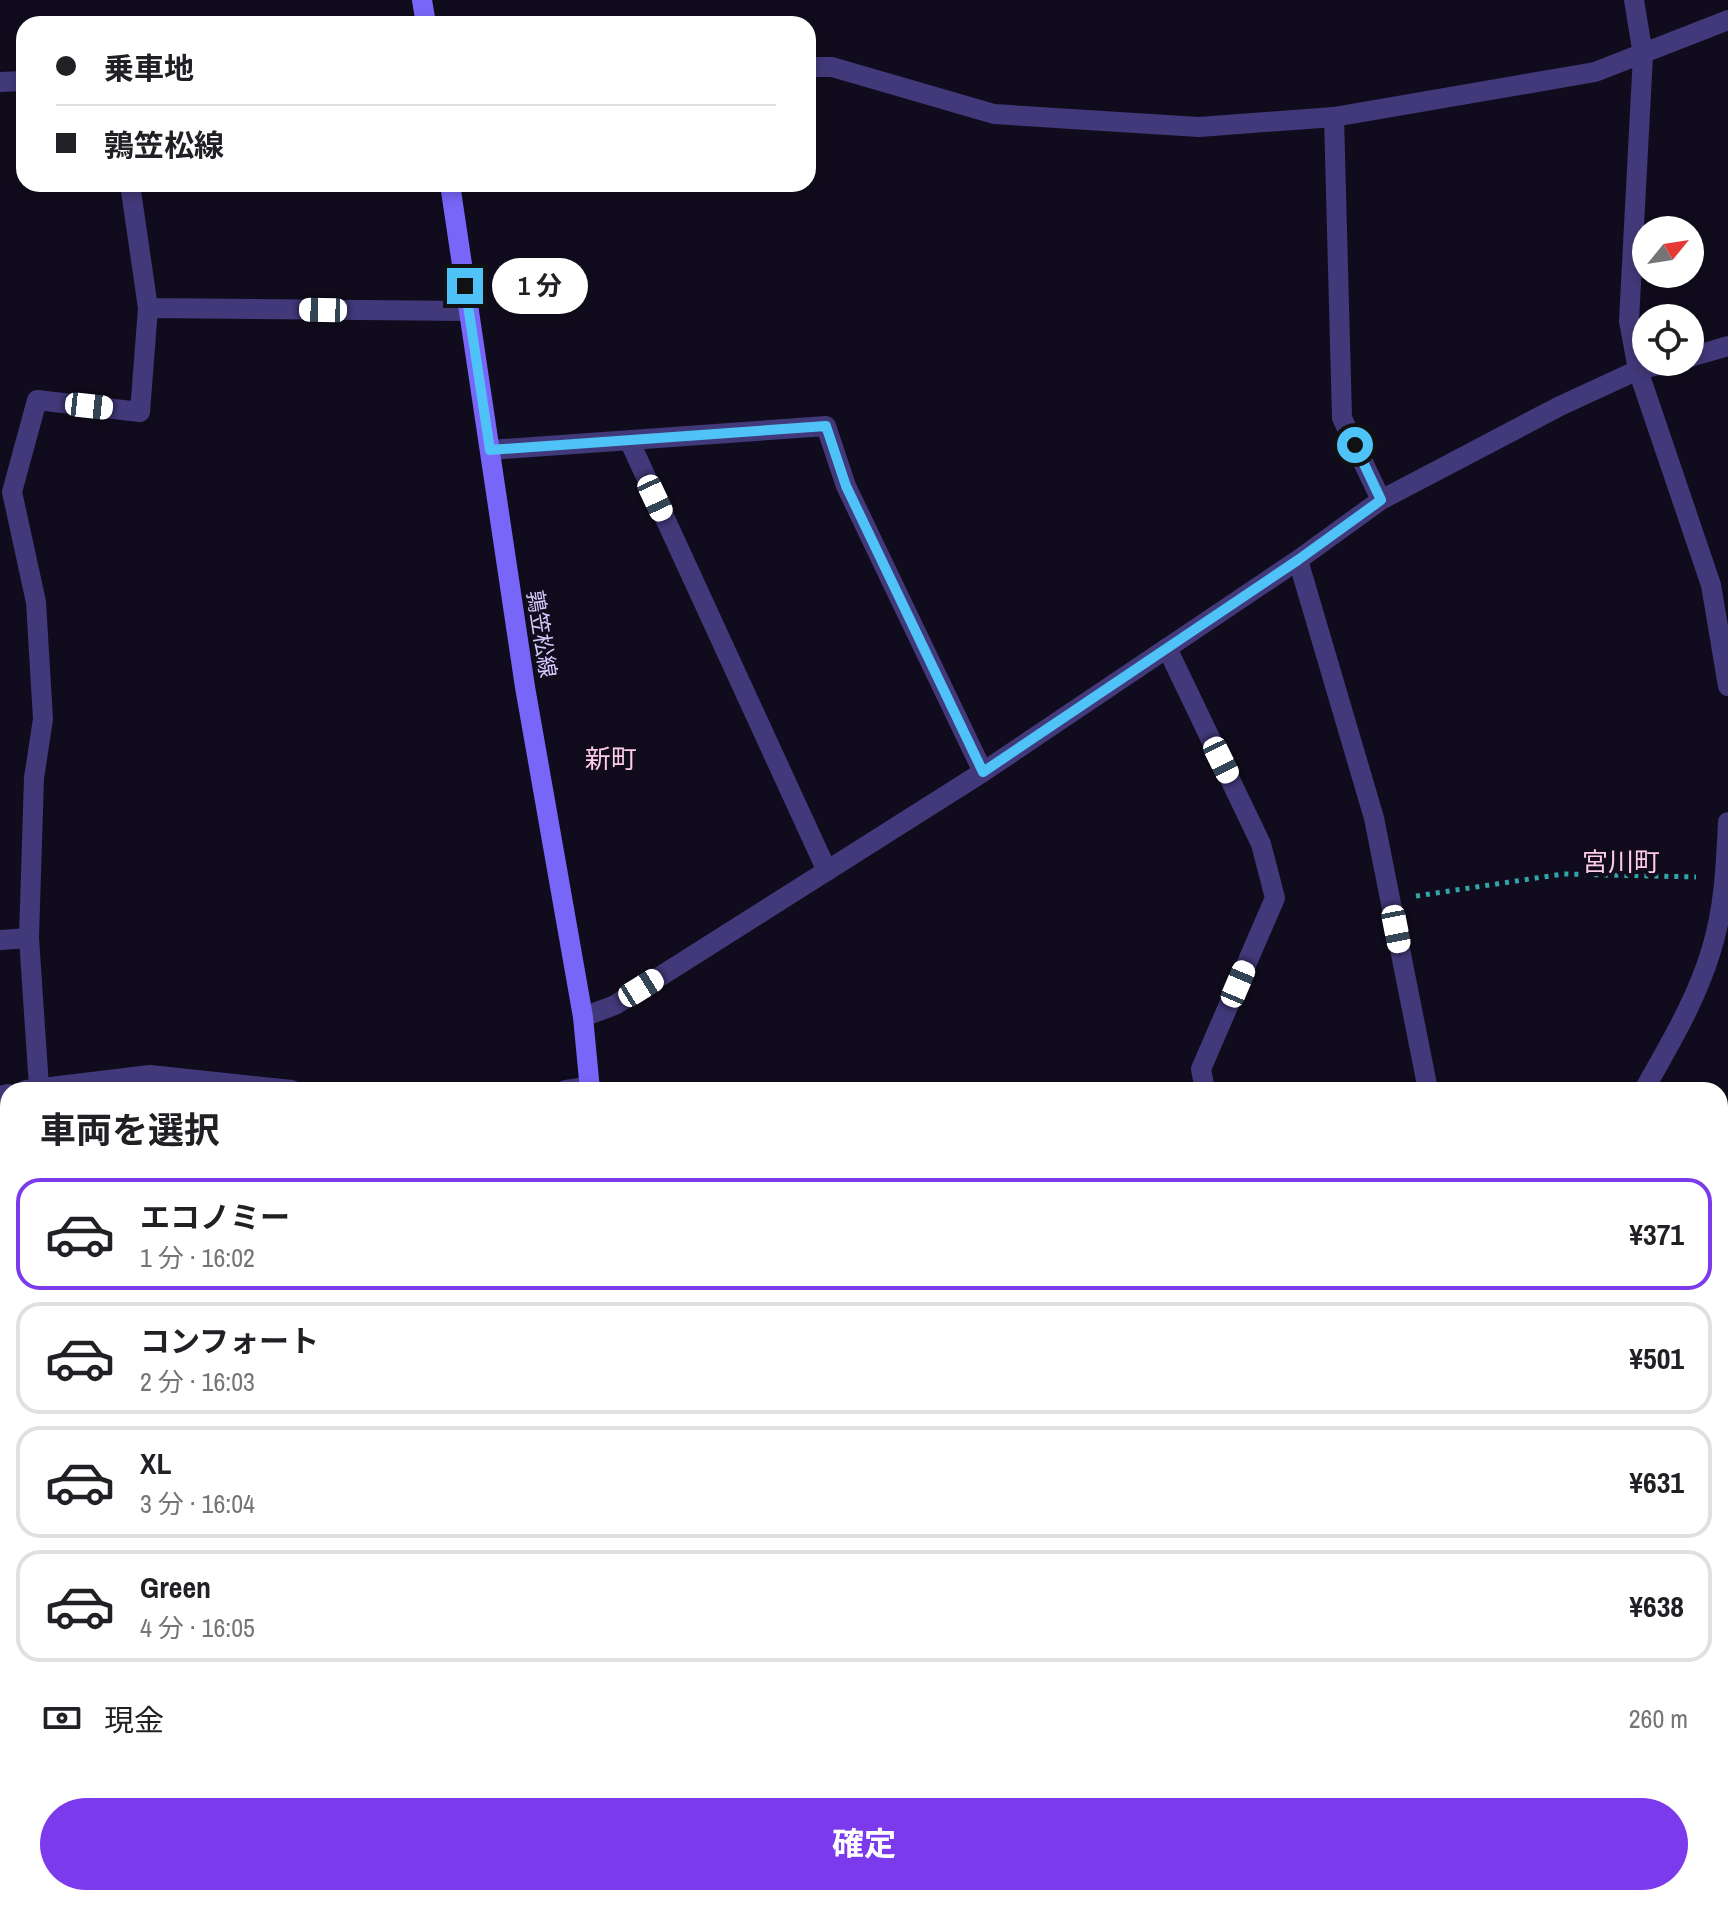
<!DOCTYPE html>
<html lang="ja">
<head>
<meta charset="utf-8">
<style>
  :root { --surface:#fff; --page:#f2f2f2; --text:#202124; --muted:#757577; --line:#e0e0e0; --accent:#7c3aed }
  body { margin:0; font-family:"Archivo Narrow","Noto Sans JP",sans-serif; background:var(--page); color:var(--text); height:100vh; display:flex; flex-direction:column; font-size:30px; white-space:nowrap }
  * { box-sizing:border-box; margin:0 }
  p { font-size:26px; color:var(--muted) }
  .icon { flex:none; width:44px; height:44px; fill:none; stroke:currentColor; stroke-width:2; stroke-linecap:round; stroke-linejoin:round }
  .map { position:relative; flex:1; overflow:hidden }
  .side { position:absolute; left:0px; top:1082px; width:1728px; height:824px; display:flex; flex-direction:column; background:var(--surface); border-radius:24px 24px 0 0; box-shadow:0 4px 12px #0003 }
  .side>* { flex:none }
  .top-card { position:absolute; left:16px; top:16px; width:800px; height:176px; border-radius:24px; box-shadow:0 4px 12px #0003; display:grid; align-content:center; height:176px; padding:0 40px; background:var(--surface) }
  .needle { width:52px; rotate:60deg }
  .tools { position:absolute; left:1632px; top:216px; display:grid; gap:16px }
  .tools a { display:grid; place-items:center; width:72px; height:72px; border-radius:50%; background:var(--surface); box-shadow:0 4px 12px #0003; font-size:40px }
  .end { position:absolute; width:36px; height:36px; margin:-18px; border:10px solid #4fc3f7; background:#111; box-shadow:0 0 0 4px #111 }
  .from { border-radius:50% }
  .bubble { position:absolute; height:56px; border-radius:28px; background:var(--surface); box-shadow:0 4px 12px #0003; font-size:26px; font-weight:700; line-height:56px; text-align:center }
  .car { position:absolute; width:24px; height:48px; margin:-24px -12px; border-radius:10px; box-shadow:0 0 6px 2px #0007; background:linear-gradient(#fff 24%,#345 0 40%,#fff 0 76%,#345 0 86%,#fff 0) }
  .top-card b { display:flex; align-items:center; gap:28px; height:76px; font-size:30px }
  .top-card b+b { border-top:2px solid var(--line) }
  .top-card i { width:20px; height:20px; background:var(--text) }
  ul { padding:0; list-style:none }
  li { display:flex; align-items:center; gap:24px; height:112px; margin:0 16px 12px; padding:0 24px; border:4px solid var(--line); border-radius:24px }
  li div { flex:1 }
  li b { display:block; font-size:30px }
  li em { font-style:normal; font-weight:700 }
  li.selected { border-color:var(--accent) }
  li>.icon { width:72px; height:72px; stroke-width:1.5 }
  h2 { padding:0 40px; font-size:36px; line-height:96px }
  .pay { display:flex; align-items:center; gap:20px; height:88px; padding:0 40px; font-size:30px }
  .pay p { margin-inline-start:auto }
  .cta { display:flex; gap:16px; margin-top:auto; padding:16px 40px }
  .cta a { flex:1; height:92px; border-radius:48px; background:var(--accent); color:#fff; font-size:32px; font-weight:700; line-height:92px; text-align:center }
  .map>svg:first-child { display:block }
  .green { fill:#102526 }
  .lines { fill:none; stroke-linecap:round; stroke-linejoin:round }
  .path { stroke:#32a5a9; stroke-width:5; stroke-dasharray:4 6; stroke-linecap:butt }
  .service { stroke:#42397a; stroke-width:20 }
  .minor { stroke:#42397a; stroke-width:20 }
  .tertiary { stroke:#42397a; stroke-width:20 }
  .secondary { stroke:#7866f8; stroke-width:20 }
  .route { stroke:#4fc3f7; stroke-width:10 }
  .labels { text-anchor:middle; stroke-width:8; stroke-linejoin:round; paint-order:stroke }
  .street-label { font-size:22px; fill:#d5cafd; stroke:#110c1d }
  .quarter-label { font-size:26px; fill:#fdcce6; stroke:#110c1d }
</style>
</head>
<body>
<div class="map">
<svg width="1728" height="1906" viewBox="0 0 1728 1906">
  <rect width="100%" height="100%" fill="#110c1d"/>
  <path class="green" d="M 1728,1727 L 1728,1906 L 1663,1906 L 1664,1898 L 1720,1898 L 1720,1736 Z"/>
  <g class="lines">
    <path class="path" d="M 1416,896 L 1563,874 L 1696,877"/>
    <path class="service" d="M 130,184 L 148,308 L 469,311
      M 629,440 L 827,871
      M 490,450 L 826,426 L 846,486 L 983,772
      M 1167,648 L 1261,844 L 1275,898 L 1201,1069 L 1205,1090
      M 34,778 L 43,719 L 36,602 L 12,492 L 37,400 L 140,412 L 148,308
      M 1368,1906 L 1368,1898"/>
    <path class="minor" d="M 1634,0 L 1643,55 L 1629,321 L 1638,370 L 1711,585 L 1728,686
      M 808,67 L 832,67 L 994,114 L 1199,127 L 1334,117 L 1595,72 L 1728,20
      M 0,82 L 24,81
      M 1334,117 L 1342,418 L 1381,500
      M 1690,357 L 1728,346
      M 1298,560 L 1374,818 L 1428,1090
      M 34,778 L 29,938 L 39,1087
      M 0,940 L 29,938
      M 583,1017 L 615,1005 L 983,772 L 1298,560 L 1381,500 L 1560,406 L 1638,370 L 1670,362
      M 26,1090 L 150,1075 L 292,1090
      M 565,1090 L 590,1086
      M 1644,1090 C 1669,1045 1696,1001 1711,951 C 1724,910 1726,865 1728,822
      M 0,1096 L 8,1094
      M 1720,1617 L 1728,1606
      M 954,1906 L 956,1898
      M 1634,1906 L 1635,1898"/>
    <path class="tertiary" d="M 662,1898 L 663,1906"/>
    <path class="secondary" d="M 422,0 L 426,24
      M 450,184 L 525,687 L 583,1017 L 590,1090
      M 1720,1461 L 1728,1461
      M 0,1871 L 8,1869"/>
  </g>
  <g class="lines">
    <path class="route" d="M 465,286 L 490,450 L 826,426 L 846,486 L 983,772 L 1298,560 L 1381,500 L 1355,445"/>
  </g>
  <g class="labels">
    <g class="street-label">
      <text transform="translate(542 634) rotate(81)" y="8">鶉笠松線</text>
    </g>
    <g class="quarter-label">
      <text x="611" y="768">新町</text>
      <text x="1621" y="871">宮川町</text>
    </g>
  </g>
</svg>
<div class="tools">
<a><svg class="needle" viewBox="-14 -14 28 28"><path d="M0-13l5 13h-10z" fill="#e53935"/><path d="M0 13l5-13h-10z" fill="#757577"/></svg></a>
<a><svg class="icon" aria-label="locate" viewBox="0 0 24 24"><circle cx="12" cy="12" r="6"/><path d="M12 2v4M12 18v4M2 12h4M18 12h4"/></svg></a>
</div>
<i class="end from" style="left:1355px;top:445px"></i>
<i class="end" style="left:465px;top:286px"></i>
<div class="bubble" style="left:492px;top:258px;width:96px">1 分</div>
<i class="car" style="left:323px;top:310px;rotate:271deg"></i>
<i class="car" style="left:89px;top:406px;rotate:96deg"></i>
<i class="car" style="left:655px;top:498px;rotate:155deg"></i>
<i class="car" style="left:1221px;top:760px;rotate:154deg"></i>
<i class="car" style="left:1396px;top:929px;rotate:169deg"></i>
<i class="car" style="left:1238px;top:984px;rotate:23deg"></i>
<i class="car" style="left:641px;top:988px;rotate:58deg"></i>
<div class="top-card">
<b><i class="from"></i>乗車地</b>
<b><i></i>鶉笠松線</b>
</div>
<section class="side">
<h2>車両を選択</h2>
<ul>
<li class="selected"><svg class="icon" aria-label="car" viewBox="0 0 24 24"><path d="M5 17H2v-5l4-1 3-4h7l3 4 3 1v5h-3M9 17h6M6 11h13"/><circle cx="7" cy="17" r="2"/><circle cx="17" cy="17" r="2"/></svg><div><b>エコノミー</b><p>1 分 · 16:02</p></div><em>¥371</em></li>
<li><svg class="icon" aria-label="car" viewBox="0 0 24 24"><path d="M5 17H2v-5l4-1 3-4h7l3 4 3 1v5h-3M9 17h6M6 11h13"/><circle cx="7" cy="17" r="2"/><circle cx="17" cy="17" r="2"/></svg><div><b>コンフォート</b><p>2 分 · 16:03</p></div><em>¥501</em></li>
<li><svg class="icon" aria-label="car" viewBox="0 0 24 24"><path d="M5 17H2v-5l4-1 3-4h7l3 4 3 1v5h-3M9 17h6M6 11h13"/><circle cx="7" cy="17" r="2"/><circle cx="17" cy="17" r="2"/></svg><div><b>XL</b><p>3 分 · 16:04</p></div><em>¥631</em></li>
<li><svg class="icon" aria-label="car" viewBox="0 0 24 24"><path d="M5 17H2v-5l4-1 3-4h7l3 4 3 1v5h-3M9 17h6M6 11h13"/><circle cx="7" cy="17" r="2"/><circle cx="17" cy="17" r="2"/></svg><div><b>Green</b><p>4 分 · 16:05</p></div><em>¥638</em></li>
</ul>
<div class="pay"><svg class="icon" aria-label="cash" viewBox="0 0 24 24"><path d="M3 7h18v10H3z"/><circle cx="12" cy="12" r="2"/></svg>現金<p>260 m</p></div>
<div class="cta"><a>確定</a></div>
</section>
</div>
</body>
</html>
